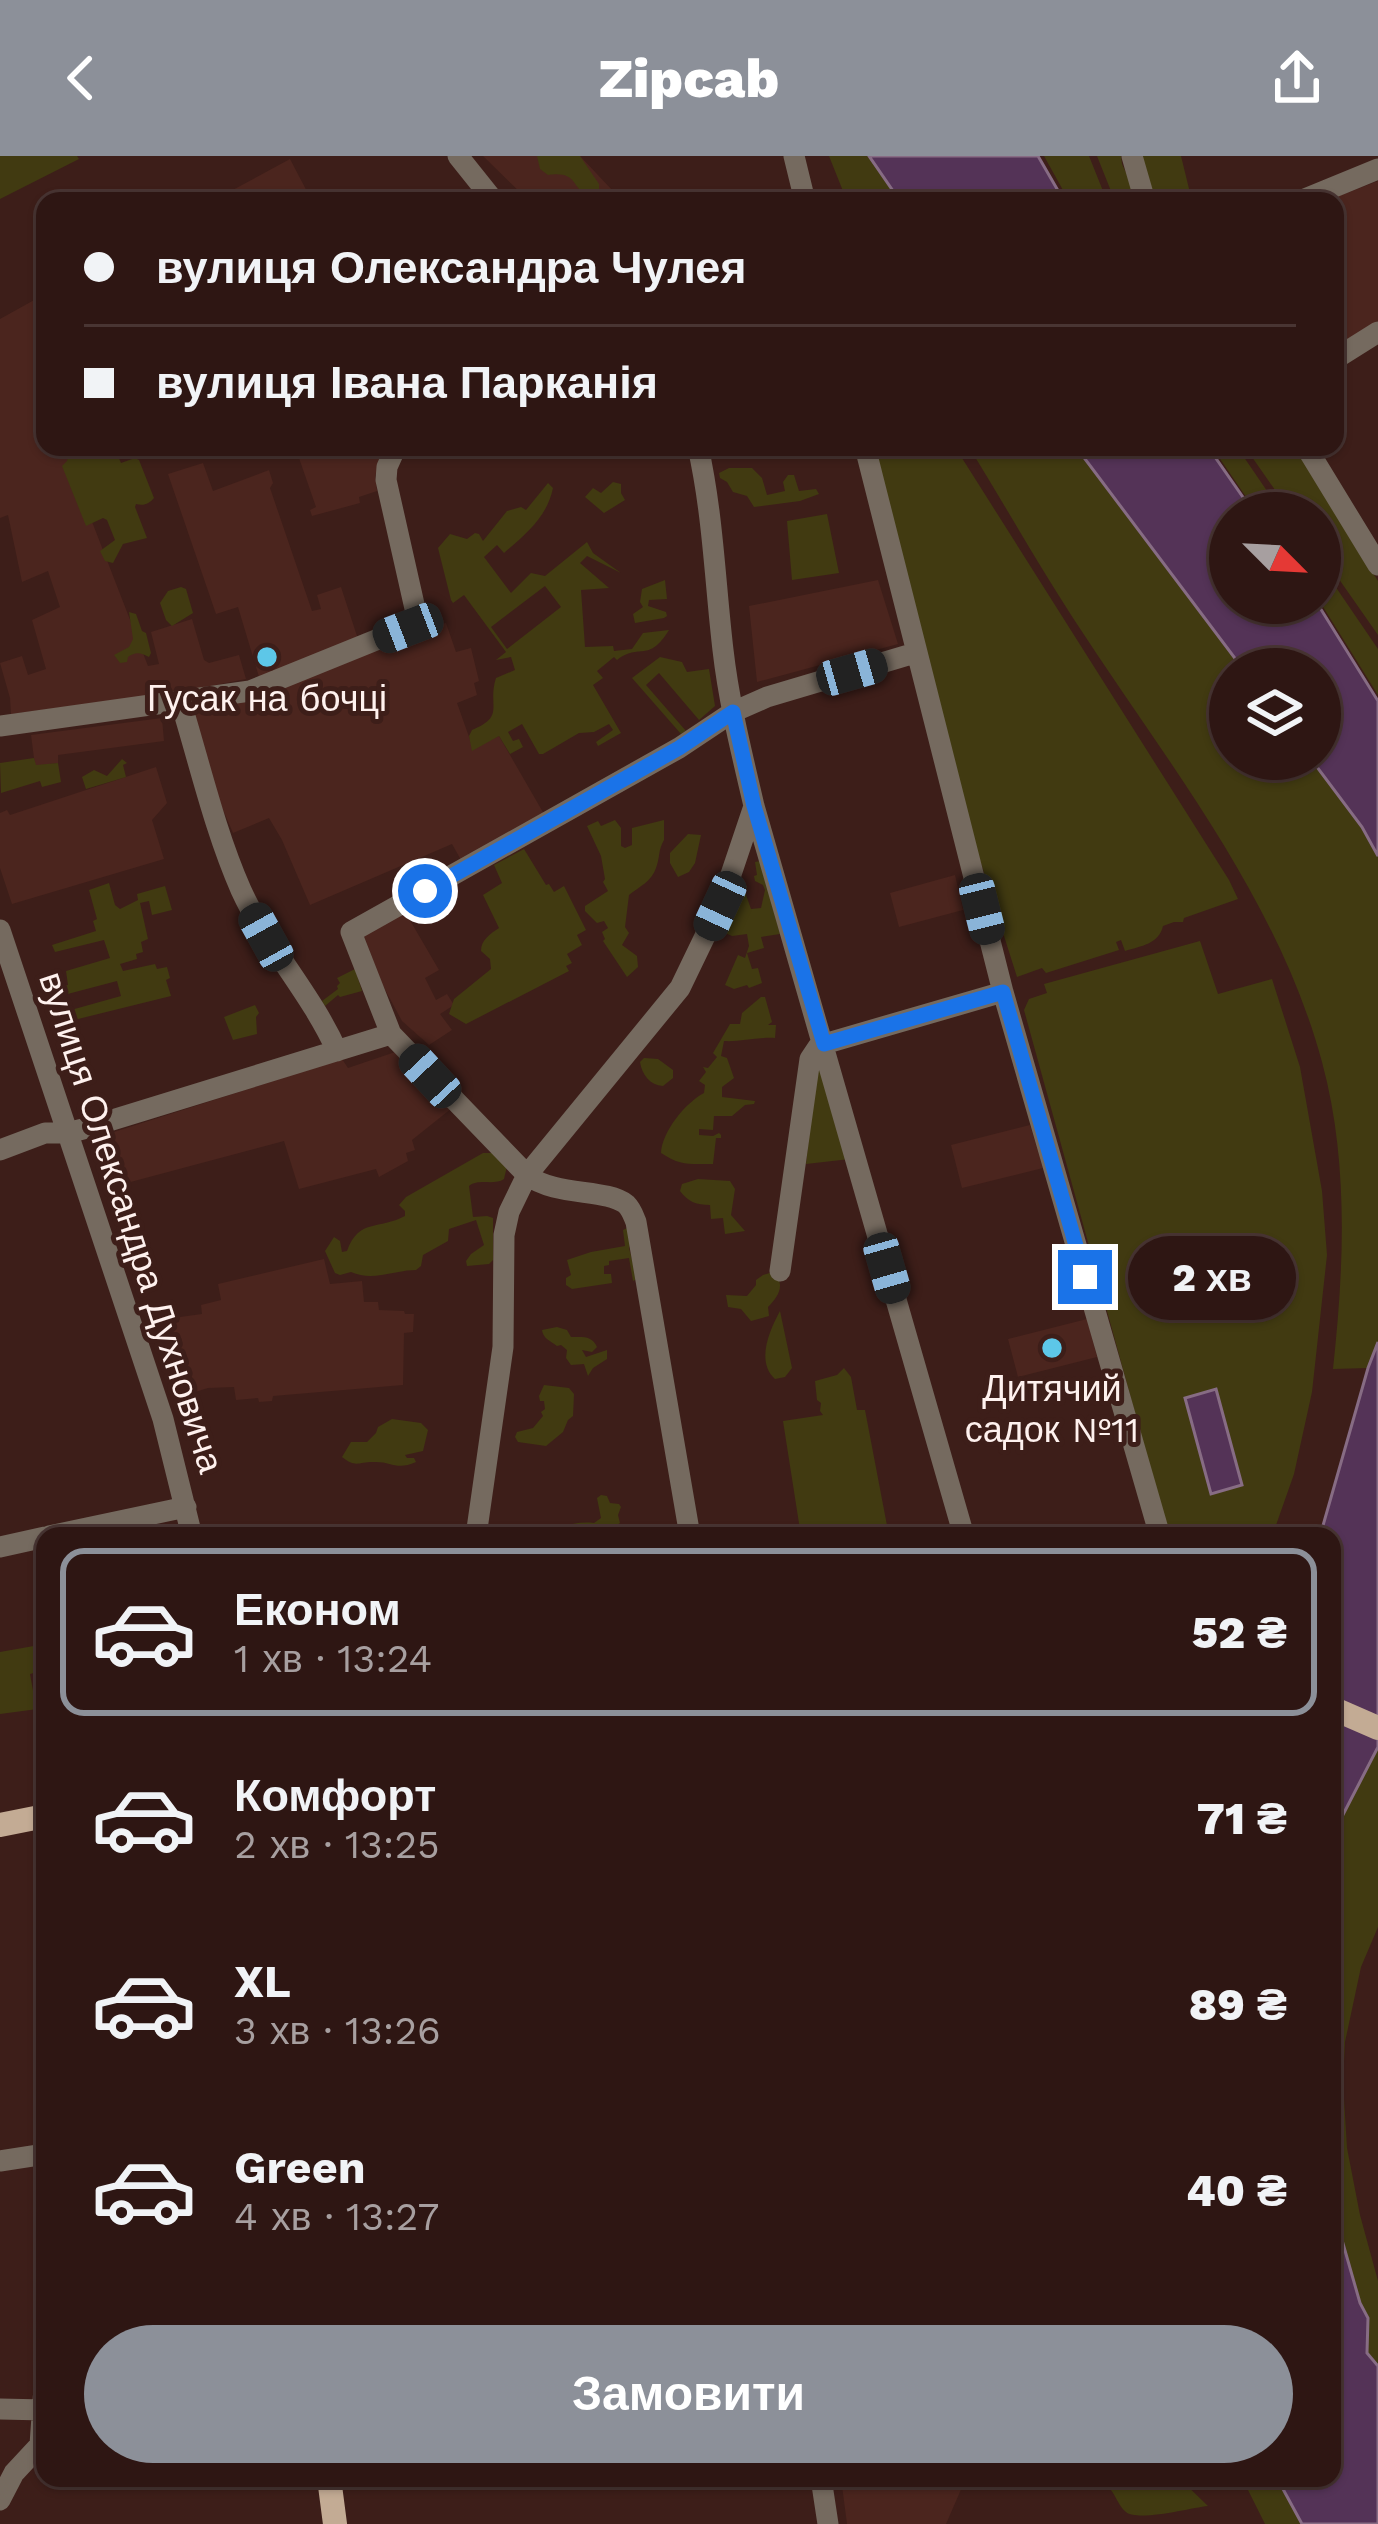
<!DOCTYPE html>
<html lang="uk">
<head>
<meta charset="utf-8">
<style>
  :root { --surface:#2e1613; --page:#3a2321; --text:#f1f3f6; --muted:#a79fa0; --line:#493533; --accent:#8c9099 }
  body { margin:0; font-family:"Work Sans",sans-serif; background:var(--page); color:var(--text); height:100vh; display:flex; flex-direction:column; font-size:45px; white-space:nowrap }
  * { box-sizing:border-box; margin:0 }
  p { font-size:39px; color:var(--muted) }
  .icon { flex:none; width:66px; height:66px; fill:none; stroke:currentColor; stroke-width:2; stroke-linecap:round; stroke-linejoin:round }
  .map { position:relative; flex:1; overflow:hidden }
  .sheet { position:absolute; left:36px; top:1371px; width:1305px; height:960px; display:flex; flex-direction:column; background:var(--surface); border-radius:24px; box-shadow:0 3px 9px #0004,0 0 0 3px var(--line) }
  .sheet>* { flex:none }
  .hud { position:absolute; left:36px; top:36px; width:1308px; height:264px; border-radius:24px; box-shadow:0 3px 9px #0004,0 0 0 3px var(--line); display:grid; align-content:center; height:264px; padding:0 48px; background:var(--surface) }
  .needle { width:78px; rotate:114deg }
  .buttons { position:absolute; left:1209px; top:336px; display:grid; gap:24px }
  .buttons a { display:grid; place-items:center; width:132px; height:132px; border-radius:50%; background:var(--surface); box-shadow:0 3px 9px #0004,0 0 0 3px var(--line); font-size:60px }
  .end { position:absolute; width:54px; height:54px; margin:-27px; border:15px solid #1a73e8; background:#fff; box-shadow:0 0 0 6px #fff }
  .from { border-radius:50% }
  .bubble { position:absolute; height:84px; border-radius:42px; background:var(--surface); box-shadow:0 3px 9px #0004,0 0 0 3px var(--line); font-size:39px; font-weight:800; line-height:84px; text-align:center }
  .car { position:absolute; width:36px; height:72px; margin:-36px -18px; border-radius:15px; box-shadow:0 0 9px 3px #0007; background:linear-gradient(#222 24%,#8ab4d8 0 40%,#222 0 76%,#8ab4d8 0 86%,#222 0) }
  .hud b { display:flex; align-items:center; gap:42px; height:114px; font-size:45px }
  .hud b+b { border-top:3px solid var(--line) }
  .hud i { width:30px; height:30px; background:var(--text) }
  ul { padding:21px 0 0; list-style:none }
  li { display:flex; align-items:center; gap:36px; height:168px; margin:0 24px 18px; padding:0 24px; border:6px solid transparent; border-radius:24px }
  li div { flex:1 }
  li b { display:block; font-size:45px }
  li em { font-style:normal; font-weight:800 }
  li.on { border-color:var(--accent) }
  li>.icon { width:108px; height:108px; stroke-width:1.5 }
  .button { display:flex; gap:24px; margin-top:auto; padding:24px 48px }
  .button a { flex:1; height:138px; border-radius:72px; background:var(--accent); color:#fff; font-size:48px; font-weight:800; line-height:138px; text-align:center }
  header { display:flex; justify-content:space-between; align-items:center; height:156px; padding:0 48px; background:var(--accent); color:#fff; font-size:54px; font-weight:800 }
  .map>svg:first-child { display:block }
  .built { fill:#4b251e }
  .green { fill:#413a11; fill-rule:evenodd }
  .water { fill:#543357; stroke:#876c84; stroke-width:3 }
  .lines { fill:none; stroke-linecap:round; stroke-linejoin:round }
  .minor { stroke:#756a5f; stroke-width:21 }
  .major { stroke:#c3ab94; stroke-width:24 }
  .route { stroke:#1a73e8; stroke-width:15 }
  .poi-dot { fill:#5dc7e8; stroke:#3d1e19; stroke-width:4.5 }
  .labels { text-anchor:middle; stroke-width:10; stroke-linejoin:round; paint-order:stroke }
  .poi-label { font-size:36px; fill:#fef1ee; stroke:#3d1e19 }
  .street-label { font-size:36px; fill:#fef1ee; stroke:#3d1e19 }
</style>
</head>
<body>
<header><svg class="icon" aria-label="back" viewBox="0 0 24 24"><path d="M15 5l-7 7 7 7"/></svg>Zipcab<svg class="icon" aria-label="share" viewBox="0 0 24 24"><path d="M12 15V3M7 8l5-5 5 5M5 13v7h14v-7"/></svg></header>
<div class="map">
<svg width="1378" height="2368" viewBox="0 0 1378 2368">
  <rect width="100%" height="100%" fill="#3d1e19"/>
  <path class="built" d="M 483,0 L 580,0 L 613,35 L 603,45 L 529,45 Z
    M 290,3 L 312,45 L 213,45 L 229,36 Z
    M 1378,25 L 1378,165 L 1335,192 L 1335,45 L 1326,45 Z
    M 45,138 L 45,291 L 63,291 L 148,510 L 159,508 L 151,476 L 192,463 L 204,504 L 209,507 L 239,499 L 246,523 L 185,535 L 11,558 L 10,542 L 0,507 L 22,500 L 28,519 L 46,513 L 32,464 L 60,451 L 48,415 L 22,426 L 8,359 L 0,362 L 0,163 Z
    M 331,291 L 384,291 L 375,320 L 377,335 L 359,341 L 360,347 L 312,360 L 310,354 L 316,351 L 299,302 Z
    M 203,307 L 213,335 L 269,314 L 273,327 L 270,332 L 312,455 L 321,453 L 317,439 L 341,431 L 357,480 L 416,477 L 429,470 L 446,467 L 456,496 L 471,492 L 479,525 L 474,527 L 477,539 L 457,547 L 473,592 L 499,580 L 544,658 L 461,704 L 452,688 L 310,749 L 282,684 L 269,662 L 233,677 L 191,579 L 181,547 L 262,531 L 238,451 L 216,458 L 168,318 Z
    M 878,424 L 898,488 L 757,526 L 749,450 Z
    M 162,562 L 164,585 L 58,599 L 58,607 L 35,610 L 31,579 Z
    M 156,611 L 167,647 L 152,664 L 164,703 L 12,748 L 0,712 L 0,657 L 7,654 L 10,659 Z
    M 955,719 L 963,754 L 899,771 L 890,737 Z
    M 404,754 L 439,814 L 425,822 L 436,844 L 447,838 L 454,849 L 440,858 L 452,874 L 429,889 L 402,865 L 382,828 L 364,780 Z
    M 404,893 L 457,948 L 412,984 L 415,994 L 406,997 L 408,1005 L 379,1021 L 376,1013 L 299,1033 L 284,985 L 108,1032 L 92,983 L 342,903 L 348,912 Z
    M 1030,969 L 1043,1012 L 962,1032 L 951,989 Z
    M 324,1103 L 330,1128 L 362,1125 L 364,1146 L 378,1146 L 379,1154 L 404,1155 L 405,1158 L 414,1158 L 413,1176 L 404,1177 L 403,1229 L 273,1240 L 272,1245 L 259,1246 L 258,1242 L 236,1244 L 234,1231 L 208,1232 L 179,1241 L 157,1173 L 179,1166 L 180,1161 L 202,1158 L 201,1149 L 221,1144 L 218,1128 Z
    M 1087,1163 L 1097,1201 L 1018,1221 L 1008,1183 Z
    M 841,2322 L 966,2322 L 946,2368 L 847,2368 Z"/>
  <path class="green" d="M 0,0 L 77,0 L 79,3 L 0,43 Z
    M 537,0 L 580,0 L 599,28 L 599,38 L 587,40 C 571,30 577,15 548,19 L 540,13 Z
    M 829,0 L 869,0 L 900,45 L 847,45 Z
    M 1044,0 L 1089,0 L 1107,45 L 1069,45 Z
    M 1097,0 L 1121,0 L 1122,8 L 1139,45 L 1115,45 Z
    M 1141,0 L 1181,0 L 1192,45 L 1154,45 Z
    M 64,291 L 114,291 L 121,307 L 135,302 L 139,304 L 154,342 C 149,348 144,350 136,348 L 135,351 L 147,382 L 123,388 L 113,407 L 105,405 L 100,395 L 115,384 L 107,364 L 103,362 L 86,370 L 62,310 L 67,305 L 69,297 Z
    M 874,291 L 955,291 L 1229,724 L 1238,743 L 1184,762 L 1183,766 L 1174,766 L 1163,770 C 1159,788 1141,790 1125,795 L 1121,784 L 1116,786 L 1119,794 L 1046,817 L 1042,812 L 1017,821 L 967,663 Z
    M 969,291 L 1076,291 L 1243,513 L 1230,513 L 1230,603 L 1311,603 L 1362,671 L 1378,700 L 1378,1186 L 1368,1212 L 1333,1213 C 1344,1111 1349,1006 1322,906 C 1277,740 1165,604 1073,462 C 1037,406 1004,348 969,291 Z
    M 1212,291 L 1237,291 L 1282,357 L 1257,357 Z
    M 1245,291 L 1295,291 L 1378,425 L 1378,479 L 1320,396 L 1320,357 L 1291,357 Z
    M 729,312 L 752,312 L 762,322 L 767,339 L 785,335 L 783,326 L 788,319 L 794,319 L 799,335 L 816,333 L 819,338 L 800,345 L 754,351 L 747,340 L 733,336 L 727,326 L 720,322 L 719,317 Z
    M 613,326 L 621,328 L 621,337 L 625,344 L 604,357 L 585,341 L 593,332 L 601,337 Z
    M 548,327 L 553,332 C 547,361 526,378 504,397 L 497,389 L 484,401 L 511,437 L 531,417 L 545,420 L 587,386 L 593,397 L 621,417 L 587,400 L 580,407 L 609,432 L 581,434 L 585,491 L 613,490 L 614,495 L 632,493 L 643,477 L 669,474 C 648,508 640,486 617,504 L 614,501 L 597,515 L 603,522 L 593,529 L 621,577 L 598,590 L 596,586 L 613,574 L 609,568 L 594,576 L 579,577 L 543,598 L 539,598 L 522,568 L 508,576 L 513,585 L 519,583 L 523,591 L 510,598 L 499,580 L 472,595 L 469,580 L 472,574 C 506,560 487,550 496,522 L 515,514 L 511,501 L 496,504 L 506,496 L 464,439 L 453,447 L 451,444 L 438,392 L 450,378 L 467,383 L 475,377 L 479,378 L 483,385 L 507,355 L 521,351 L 526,354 ZM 545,430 L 561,451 L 507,493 L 491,471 Z
    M 827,358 L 839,417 L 792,424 L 787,365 Z
    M 1320,408 L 1378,493 L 1378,539 L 1320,446 Z
    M 665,424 L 667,443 L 649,444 L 648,450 L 666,456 L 667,460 L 664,462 L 635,467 L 633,458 L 643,451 L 640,446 L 642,433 Z
    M 181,431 L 186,433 L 193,457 L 172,470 L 166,464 L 160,447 L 168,435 Z
    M 129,456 L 136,458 L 142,475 L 146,477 L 151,497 L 149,501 C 141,497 136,495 128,501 L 127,506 L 120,507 L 114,499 L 129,491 L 133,483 Z
    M 660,501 L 682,506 L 687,516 L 709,513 L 715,550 L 699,564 L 659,517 L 646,529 L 686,575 L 681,578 L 632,522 Z
    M 34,602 L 36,609 L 58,607 L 61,626 L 42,631 L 40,625 L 1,637 L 0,607 Z
    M 122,603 L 127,607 L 123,609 L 126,621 L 86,633 L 82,621 L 94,614 L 107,620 Z
    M 615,664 L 621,672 L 621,690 L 625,692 L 632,689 L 632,672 L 664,664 L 664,684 C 658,694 660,702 656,712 C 652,725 639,731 629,739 L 625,771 L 629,777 L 622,789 L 637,800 L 638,811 L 627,821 L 603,785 L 605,783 L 602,776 L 608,772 L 604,765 L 597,767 L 585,755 L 585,750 L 608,735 L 603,726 L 605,723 L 601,700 L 587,670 L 598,665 L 601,670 Z
    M 688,678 L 701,679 L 695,707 L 689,716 L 678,721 L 670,707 L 670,697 Z
    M 524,693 L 546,729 L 549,728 L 554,736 L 564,730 L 586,774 L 577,779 L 582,789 L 567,798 L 572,807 L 566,810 L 569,815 L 466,868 L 449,858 L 454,843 L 491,813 L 490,803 L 481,795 C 481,784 490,778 499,772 L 483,739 L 502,727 L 494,709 Z
    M 760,705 L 780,778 L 761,781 L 764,792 L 747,797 L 752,813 L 758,812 L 762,827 L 749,832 L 747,829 L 734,833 L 725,829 L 738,799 L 745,802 L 749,790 L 747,778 L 732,780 L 721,775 L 739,729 L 747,730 L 745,736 L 751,753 L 761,752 L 765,734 L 763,729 L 755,725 L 754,720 L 757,719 L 755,706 Z
    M 109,727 L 115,749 L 120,753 L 138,744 L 137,738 L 165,730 L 172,754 L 152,759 L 149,745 L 140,747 L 148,783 L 141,786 L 143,796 L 136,798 L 137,803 L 120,808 L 123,815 L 155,808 L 157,813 L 167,811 L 170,822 L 166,824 L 171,840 L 74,864 L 71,854 L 121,840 L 117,825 L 60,840 L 57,832 L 68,829 L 66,815 L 110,802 L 104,784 L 55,796 L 52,789 L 96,775 L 93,765 L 97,763 L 89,734 Z
    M 1200,785 L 1218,838 L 1272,823 L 1300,911 L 1322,1035 L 1327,1099 L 1312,1236 L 1294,1318 L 1275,1372 L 1269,1380 L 1169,1380 L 1024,854 L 1029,843 L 1047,837 L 1044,828 Z
    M 355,813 L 362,835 L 340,841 L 338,839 L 325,850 L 322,845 L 338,833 L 337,830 L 340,827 L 337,822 Z
    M 761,841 L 765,841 L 772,866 L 768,869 L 776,869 L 775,882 C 757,881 740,886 724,885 L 721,900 L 727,902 L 734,922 L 722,931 L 722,941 L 755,945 L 754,948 L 745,949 L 732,960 L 714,960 L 713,974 L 699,973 L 699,979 L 713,980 L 719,977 L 721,979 L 721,982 L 716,982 L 713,1008 C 689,1008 681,1010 661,997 C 662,976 685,947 704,937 L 705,929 L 699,925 L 706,916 L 703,911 L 708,912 L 717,901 L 713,897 L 730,868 L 740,868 L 742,857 Z
    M 255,849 L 259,857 L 256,861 L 257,878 L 233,884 L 224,861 Z
    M 644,902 L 658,903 L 673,914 L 673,922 L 663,930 C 650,929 642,919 640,906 Z
    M 818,909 L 850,1003 L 806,1008 L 816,916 Z
    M 483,997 L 495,997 L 507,1010 L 504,1023 C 494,1030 479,1022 469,1030 L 473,1061 L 487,1060 L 493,1062 L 493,1104 L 489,1108 L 467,1110 L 466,1105 L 471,1098 L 484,1089 L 476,1064 L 449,1073 L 448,1085 L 423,1099 L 421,1110 L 416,1114 C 394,1114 373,1126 351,1116 L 340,1119 L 335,1117 L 325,1095 L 334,1081 L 340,1085 L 342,1096 L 347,1095 C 359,1062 379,1074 405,1060 L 405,1055 L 399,1049 L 406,1041 Z
    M 698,1023 L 730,1025 L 735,1033 L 731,1059 L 745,1075 L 725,1078 L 723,1062 L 711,1063 L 710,1049 C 697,1049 688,1046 680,1035 L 682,1028 Z
    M 629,1071 L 633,1080 L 629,1092 L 637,1123 L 633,1125 L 629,1102 L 609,1105 L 609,1109 L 604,1110 L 604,1118 L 611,1118 L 612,1127 L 572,1133 L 566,1129 L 566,1122 L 571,1119 L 567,1104 L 591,1096 L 625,1090 L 623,1074 Z
    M 773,1116 C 786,1128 779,1140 768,1151 L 769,1160 L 751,1165 L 741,1153 L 728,1151 L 726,1139 L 747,1140 L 756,1129 L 756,1124 L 763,1119 Z
    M 780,1155 L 792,1212 L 785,1221 L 775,1223 C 756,1206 769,1175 780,1155 Z
    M 557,1171 L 567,1174 L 571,1181 C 582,1181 592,1179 597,1191 L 592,1196 L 582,1194 L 586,1201 L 607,1194 L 607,1203 L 593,1212 L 588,1220 L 584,1208 L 571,1209 L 566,1202 L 567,1194 L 561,1189 L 557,1190 C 551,1185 543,1183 542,1174 Z
    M 844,1212 L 851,1221 L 857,1254 L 865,1254 L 889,1380 L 801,1380 L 783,1265 L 823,1259 L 820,1255 L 821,1247 L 817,1244 L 815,1225 L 837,1219 Z
    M 544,1229 L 569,1232 L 574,1238 L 573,1260 L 568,1264 L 563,1276 L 546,1290 L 518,1286 L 515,1281 L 517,1276 L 533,1272 L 543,1260 L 541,1256 L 545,1253 L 544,1245 L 540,1245 L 539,1240 Z
    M 392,1263 L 421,1267 L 428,1274 L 423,1295 L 405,1299 L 407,1302 L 414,1302 L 416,1306 C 396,1315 392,1305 373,1306 C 358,1306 356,1312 342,1301 L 351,1286 L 367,1286 L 376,1277 L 378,1271 Z
    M 601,1339 L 607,1340 L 610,1347 L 619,1348 L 621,1351 L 618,1359 L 620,1367 L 610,1374 L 618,1374 L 625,1380 L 531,1380 L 533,1368 C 557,1378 567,1364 594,1367 L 601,1362 L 597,1342 Z
    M 45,1488 L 45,1514 L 30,1518 L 34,1540 L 45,1539 L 45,1552 L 0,1558 L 0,1496 Z
    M 1378,1591 L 1378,1771 L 1361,1811 L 1345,1886 L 1343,1926 L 1347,1992 L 1360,2059 L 1378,2125 L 1378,2209 L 1367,2197 L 1368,2162 L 1360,2147 L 1332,2049 L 1332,1680 Z
    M 1109,2322 L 1179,2322 L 1208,2350 C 1190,2352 1138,2366 1126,2356 C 1118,2350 1116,2338 1108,2331 Z
    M 1242,2322 L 1277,2322 L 1302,2368 L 1265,2368 Z"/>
  <path class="water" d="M 869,0 L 1038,0 L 1064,45 L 900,45 Z
    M 1076,291 L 1208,291 L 1254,357 L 1230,357 L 1230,447 L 1317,447 L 1378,545 L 1378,700 L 1362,671 L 1311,603 L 1320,603 L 1320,513 L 1243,513 Z
    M 1378,1186 L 1378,1591 L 1332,1680 L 1332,1380 L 1320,1380 L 1368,1212 Z
    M 1216,1233 L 1242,1329 L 1211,1338 L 1185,1242 Z
    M 1332,2049 L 1360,2147 L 1368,2162 L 1367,2197 L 1378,2210 L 1378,2368 L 1302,2368 L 1277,2322 L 1332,2322 Z"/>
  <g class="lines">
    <path class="minor" d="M 458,0 L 494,45
      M 794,0 L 805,45
      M 1132,0 L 1145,45
      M 1300,45 L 1378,13
      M 1335,203 L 1378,176
      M 698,291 C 713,358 715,426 723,494 C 729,547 742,598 754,650 L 964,1380
      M 865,291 L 1003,836 L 1160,1380
      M 1306,291 L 1378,409
      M 181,547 C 200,609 215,675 241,734 C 267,791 311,837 337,895
      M 0,570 L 250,535 L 413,469 L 416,457 L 386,324 L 387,311 L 396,291
      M 0,774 L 163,1263 L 192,1380
      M 824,888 L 1003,836
      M 0,994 L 45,977 L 67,977 L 83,973 L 391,878
      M 780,1115 L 810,903 L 818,891 L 824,888
      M 49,1380 L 186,1351
      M 476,1380 L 503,1191 L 504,1079 L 509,1056 L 527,1019 L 680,832 L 722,745 L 754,650
      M 690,1380 L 636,1066 C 633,1059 632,1054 626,1048 C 605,1032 556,1041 527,1019 L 391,878 L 351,776 L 679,592 L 733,556 L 767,541 L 915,497
      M 0,1391 L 45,1381
      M 0,2005 L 45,1998
      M 0,2253 L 45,2254
      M 821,2322 L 828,2368
      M 0,2344 L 14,2317 L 40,2289 L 45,2217"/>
    <path class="major" d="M 1332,1552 L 1378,1572
      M 0,1669 L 45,1660
      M 329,2322 L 335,2368"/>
  </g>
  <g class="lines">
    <path class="route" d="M 425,735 L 679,592 L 733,556 L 754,650 L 824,888 L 1003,836 L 1085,1121"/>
  </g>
  <g class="poi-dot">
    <circle cx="267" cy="501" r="12"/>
    <circle cx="1052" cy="1192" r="12"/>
  </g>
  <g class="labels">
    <g class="poi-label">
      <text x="267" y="555">Гусак на бочці</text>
      <text x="1052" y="1245">Дитячий<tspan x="1052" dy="41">садок №11</tspan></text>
    </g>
    <g class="street-label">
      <text transform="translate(132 1066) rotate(72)" y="13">вулиця Олександра Духновича</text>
    </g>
  </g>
</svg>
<div class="buttons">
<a><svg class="needle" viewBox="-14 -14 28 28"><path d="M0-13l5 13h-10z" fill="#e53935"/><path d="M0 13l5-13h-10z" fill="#a79fa0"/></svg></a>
<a><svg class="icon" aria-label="layers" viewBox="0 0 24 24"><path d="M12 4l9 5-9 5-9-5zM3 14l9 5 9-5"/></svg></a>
</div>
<i class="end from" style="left:425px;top:735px"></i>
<i class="end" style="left:1085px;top:1121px"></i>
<div class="bubble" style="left:1128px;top:1080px;width:168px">2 хв</div>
<i class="car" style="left:408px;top:472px;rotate:249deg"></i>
<i class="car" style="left:852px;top:516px;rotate:74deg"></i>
<i class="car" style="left:720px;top:750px;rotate:205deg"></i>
<i class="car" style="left:982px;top:753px;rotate:166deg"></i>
<i class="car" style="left:266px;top:781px;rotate:331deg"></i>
<i class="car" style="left:430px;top:920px;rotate:317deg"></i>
<i class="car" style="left:887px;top:1112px;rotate:164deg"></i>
<div class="hud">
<b><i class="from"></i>вулиця Олександра Чулея</b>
<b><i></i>вулиця Івана Парканія</b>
</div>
<section class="sheet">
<ul>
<li class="on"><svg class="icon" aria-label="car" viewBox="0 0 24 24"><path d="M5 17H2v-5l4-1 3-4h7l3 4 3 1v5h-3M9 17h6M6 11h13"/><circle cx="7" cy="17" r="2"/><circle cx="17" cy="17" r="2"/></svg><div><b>Економ</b><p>1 хв · 13:24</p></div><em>52 ₴</em></li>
<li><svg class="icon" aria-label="car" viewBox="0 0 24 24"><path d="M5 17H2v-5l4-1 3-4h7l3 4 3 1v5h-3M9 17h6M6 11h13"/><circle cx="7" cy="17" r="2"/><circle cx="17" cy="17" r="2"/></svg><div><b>Комфорт</b><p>2 хв · 13:25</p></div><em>71 ₴</em></li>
<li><svg class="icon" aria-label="car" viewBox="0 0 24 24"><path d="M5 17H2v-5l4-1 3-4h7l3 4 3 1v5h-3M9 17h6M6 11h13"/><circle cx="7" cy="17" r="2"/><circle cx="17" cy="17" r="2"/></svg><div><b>XL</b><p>3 хв · 13:26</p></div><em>89 ₴</em></li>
<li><svg class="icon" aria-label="car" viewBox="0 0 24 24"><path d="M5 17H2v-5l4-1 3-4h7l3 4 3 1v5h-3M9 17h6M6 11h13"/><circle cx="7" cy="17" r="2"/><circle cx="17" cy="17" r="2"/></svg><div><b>Green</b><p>4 хв · 13:27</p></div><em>40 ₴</em></li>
</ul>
<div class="button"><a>Замовити</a></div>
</section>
</div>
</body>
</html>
